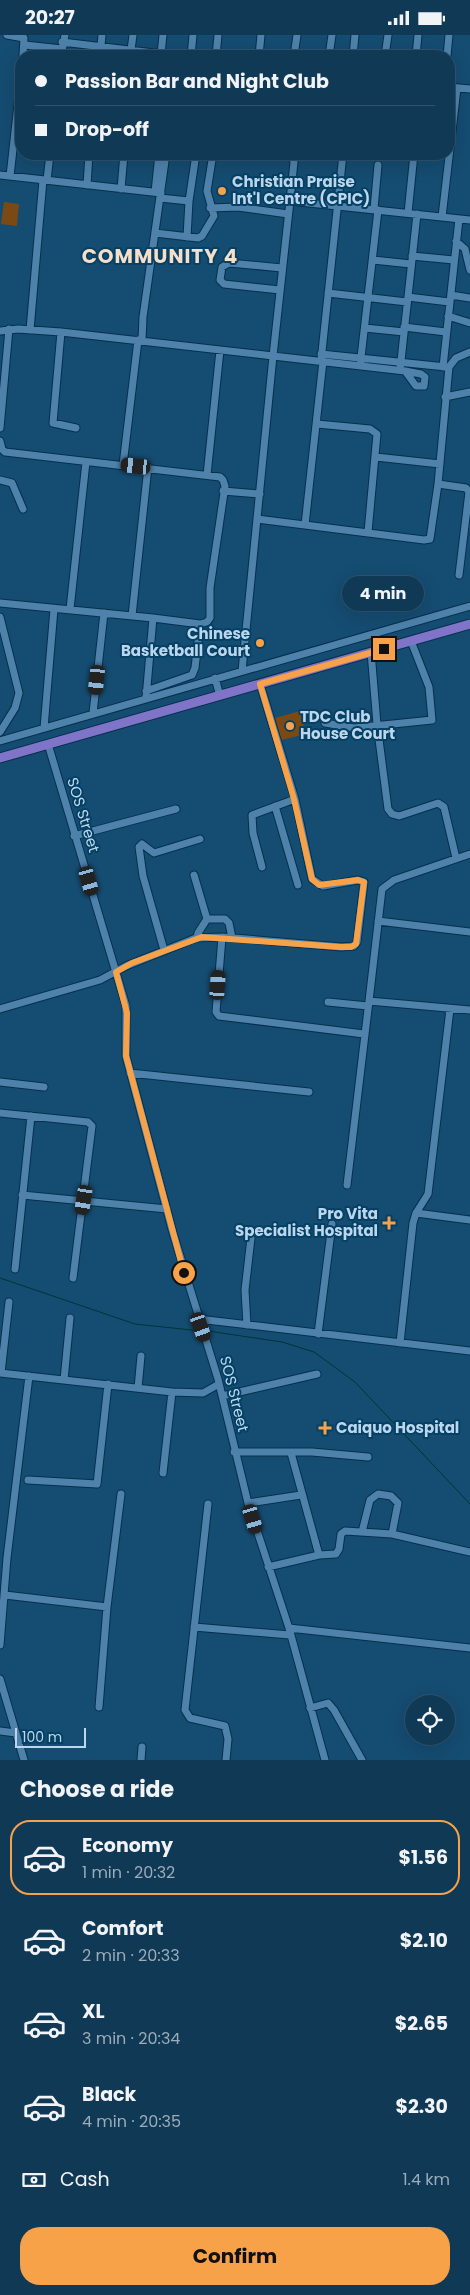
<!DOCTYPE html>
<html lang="en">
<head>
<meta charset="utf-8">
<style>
  :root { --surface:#103955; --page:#1e445f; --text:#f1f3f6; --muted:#9cacb9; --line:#30536c; --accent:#f7a149 }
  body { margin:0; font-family:Poppins,sans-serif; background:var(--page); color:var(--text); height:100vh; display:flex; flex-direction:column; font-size:19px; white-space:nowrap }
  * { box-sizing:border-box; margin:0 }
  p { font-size:16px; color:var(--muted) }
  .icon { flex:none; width:28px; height:28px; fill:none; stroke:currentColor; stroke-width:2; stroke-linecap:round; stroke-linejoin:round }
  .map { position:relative; height:1725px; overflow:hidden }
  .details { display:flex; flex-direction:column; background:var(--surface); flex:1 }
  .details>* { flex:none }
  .guide { position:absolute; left:15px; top:15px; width:440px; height:110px; border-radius:20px; box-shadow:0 5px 20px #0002,0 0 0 1px var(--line); display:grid; align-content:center; height:110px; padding:0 20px; background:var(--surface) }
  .fabs { position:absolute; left:405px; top:1660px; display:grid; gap:10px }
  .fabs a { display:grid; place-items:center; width:50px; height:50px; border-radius:50%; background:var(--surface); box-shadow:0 5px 20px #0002,0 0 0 1px var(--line); font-size:25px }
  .scale { position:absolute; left:15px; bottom:12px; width:71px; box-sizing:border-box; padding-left:5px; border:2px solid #bcd7ed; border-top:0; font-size:14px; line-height:18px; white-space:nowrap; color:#bcd7ed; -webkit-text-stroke:4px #054165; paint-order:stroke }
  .end { position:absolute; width:22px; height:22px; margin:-11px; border:6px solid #f7a149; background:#111; box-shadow:0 0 0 2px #111 }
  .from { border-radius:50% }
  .bubble { position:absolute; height:35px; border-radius:18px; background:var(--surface); box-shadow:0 5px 20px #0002,0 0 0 1px var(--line); font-size:16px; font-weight:700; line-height:35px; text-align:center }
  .car { position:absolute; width:15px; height:30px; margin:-15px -8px; border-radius:6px; box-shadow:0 0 4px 1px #0007; background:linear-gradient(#222 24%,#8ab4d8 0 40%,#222 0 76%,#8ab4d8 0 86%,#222 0) }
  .guide b { display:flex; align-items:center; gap:18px; height:48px; font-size:19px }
  .guide b+b { border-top:1px solid var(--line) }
  .guide i { width:12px; height:12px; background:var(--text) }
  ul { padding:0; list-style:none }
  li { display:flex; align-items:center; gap:15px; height:75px; margin:0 10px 8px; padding:0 10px; border:2px solid transparent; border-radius:20px }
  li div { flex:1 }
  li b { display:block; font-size:19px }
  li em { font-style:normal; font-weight:700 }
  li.on { border-color:var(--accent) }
  li>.icon { width:45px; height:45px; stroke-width:1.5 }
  h2 { padding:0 20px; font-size:22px; line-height:60px }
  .pay { display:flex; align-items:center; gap:12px; height:55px; padding:0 20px; font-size:19px }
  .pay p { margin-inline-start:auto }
  .primary-button { display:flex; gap:10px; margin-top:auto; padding:10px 20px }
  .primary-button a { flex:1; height:58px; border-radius:20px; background:var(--accent); color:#111; font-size:20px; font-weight:700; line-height:58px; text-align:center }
  .status { display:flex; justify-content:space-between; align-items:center; height:35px; padding:0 25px; background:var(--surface); direction:ltr }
  .status svg { height:14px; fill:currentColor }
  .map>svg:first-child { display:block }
  .green { fill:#7b4a14 }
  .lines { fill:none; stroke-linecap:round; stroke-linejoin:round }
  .stream { stroke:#003630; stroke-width:1 }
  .minor-casing { stroke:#06304c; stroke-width:9 }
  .major-casing { stroke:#06304c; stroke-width:11 }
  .minor { stroke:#4e82ab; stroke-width:7 }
  .major { stroke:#7f74c8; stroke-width:9 }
  .route { stroke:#f7a149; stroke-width:6 }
  .poi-dot { fill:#f7a149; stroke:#054165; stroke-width:2 }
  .labels { text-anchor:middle; stroke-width:4; stroke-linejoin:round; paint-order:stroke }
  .poi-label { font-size:15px; font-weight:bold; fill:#bcd7ed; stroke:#054165; text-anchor:start }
  .street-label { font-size:15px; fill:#bcd7ed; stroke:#054165 }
  .district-label { font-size:20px; font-weight:bold; letter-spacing:1px; fill:#f7dec8; stroke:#054165 }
</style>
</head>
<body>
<div class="status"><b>20:27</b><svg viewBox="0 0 49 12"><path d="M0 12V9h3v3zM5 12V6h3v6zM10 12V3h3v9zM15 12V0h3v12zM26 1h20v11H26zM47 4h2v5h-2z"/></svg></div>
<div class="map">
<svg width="470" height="1725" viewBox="0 0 470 1725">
  <rect width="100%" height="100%" fill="#154c71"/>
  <path class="green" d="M 4,167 L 19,169 L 17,191 L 1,189 Z
    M 300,676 L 306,699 L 281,705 L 275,683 Z"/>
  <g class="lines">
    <path class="stream" d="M 0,1243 L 135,1289 L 201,1296
      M 208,1296 L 282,1307 L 314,1317 L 355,1347 L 470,1469"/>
    <defs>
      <path id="minor" d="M 7,0 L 24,3 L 23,21
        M 62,7 L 179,21
        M 25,10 L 62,14
        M 131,15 L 133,0
        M 161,19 L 163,0
        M 61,21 L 65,0
        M 100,21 L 102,0
        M 191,21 L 193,0
        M 216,21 L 218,0
        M 259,21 L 261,0
        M 294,21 L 297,0
        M 329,21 L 332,0
        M 353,21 L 355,0
        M 385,21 L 388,0
        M 416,21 L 418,0
        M 447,21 L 449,0
        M 449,52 L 470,54
        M 0,140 L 161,158
        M 10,141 L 21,43
        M 47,145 L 50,119
        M 87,150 L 89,119
        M 121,154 L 124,119
        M 155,157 L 159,119
        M 160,163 L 189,166 L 196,119
        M 290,166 L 294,127 L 291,119
        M 210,173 L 238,172 L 288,179
        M 374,174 L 378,130
        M 408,178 L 414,119
        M 442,182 L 457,53
        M 155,198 L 198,203 L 202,201 L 214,181 L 207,156 L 213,119
        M 187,202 L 189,166
        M 456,206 L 465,214 L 470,235
        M 412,221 L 454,225
        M 373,225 L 411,229
        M 280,255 L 224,249 L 220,245 L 222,232 L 229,228 L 282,233
        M 328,258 L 407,267
        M 451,260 L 470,263
        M 408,262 L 449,267
        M 448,281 L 470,288
        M 404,292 L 446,297
        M 365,293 L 404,297
        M 30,295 L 43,145
        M 0,296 L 18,294 L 61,297 L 273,321 L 290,166 L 470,185
        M 61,297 L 53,388 L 76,393
        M 142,305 L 143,282 L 166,119
        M 321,319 L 446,332
        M 321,326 L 343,119
        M 360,331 L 378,175
        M 443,332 L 459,184
        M 400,335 L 417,179
        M 445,362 L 470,357
        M 317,389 L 370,394 L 377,399 L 368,497
        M 0,393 L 9,294
        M 0,406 L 2,414 L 5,417 L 220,442 L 223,445 L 225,451 L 210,553 L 210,583 L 207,587 L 200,589 L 153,583 L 146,663
        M 376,422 L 440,429
        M 123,430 L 138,305
        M 207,440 L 220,315
        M 0,445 L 12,448 L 23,474
        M 438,449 L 466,453 L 469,457 L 459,540
        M 223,456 L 260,459
        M 257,484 L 424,505 L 430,504 L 438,449 L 449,332 L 456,323 L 470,317
        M 305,490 L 323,326
        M 0,568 L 153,583
        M 70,574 L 86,427
        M 132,581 L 148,432
        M 0,582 L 19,658 L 15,673 L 0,697
        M 371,617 L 377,689 L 388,774 L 392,779 L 399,781 L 438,768 L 444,772 L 456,823
        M 242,636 L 273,321 L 405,336 L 421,339 L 425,342 L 424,351 L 416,351 L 405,336
        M 215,643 L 220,661
        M 146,656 L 192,640 L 195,633 L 200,589
        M 93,678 L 104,578
        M 325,688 L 354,693 L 432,685 L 429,652 L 411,606
        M 44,693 L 54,574
        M 0,706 L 470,571
        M 48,709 L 126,971 L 126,1021 L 173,1198 L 218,1344 L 248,1468 L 289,1593 L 325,1725
        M 275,771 L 298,850
        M 74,801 L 176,774
        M 470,819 L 394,845 L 382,854 L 369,966 L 470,975
        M 262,832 L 253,798 L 252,780 L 295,764
        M 194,840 L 207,884 L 198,898 L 197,903
        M 207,884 L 225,884 L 229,888 L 232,903
        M 378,886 L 470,897
        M 222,902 L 341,912 L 354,911 L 357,907 L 364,847 L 358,845 L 323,851 L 312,844 L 295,764 L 260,649
        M 164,915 L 143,841 L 139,812 L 142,809 L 154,818 L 200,804
        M 328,967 L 368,971
        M 0,974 L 100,945 L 126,931 L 196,903 L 222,902 L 216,977 L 219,981 L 364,999
        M 130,1038 L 309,1057
        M 0,1047 L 44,1052
        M 0,1078 L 88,1087 L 92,1091 L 73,1243
        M 347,1150 L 369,966
        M 22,1160 L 167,1174
        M 416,1178 L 470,1185
        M 15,1234 L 31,1081
        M 198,1284 L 470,1316
        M 247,1290 L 245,1255 L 251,1203
        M 318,1299 L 332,1189
        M 400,1308 L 413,1188 L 416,1178 L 428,1159 L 450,974
        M 0,1338 L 172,1357 L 203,1358 L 219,1349
        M 1,1338 L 9,1267
        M 64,1345 L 70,1283
        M 138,1353 L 141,1321
        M 222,1361 L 317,1339
        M 234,1417 L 312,1417 L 368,1422
        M 291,1418 L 319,1520
        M 163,1438 L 172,1357
        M 28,1445 L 97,1449 L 108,1349
        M 248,1468 L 301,1460
        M 208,1469 L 185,1675 L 190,1683 L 225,1691 L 228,1704 L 226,1725
        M 362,1497 L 370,1465 L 378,1459 L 391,1461 L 398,1468 L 392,1499
        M 268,1532 L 319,1520 L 336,1519 L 339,1514 L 341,1499 L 345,1496 L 392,1499 L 470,1517
        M 5,1560 L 107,1572 L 121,1459
        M 194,1592 L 290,1600
        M 289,1593 L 470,1613
        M 0,1610 L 7,1523 L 29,1341
        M 0,1644 L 24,1725
        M 99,1672 L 107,1572
        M 310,1673 L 328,1668 L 334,1675 L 362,1725
        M 0,1696 L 16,1698
        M 141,1725 L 142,1712"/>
      <path id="major" d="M 0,723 L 470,589"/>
    </defs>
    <use href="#minor" class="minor-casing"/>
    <use href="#major" class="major-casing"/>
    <use href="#minor" class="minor"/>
    <use href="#major" class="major"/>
  </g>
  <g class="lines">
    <path class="route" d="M 184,1238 L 126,1021 L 127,978 L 116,937 L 132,928 L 202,902 L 341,912 L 351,912 L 356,909 L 364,847 L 358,845 L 319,850 L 312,844 L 294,764 L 260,649 L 384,614"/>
  </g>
  <g class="poi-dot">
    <circle cx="222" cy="156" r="5"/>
    <circle cx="260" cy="608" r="5"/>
    <circle cx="290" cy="691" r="5"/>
    <path d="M386.5 1180.5h5v5h5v5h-5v5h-5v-5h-5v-5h5z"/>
    <path d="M322.5 1385.5h5v5h5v5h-5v5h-5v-5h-5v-5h5z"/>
  </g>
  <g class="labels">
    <g class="poi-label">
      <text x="232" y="152">Christian Praise<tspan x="232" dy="17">Int'l Centre (CPIC)</tspan></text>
      <text x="250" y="604" text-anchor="end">Chinese<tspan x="250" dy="17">Basketball Court</tspan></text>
      <text x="300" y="687">TDC Club<tspan x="300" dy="17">House Court</tspan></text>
      <text x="378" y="1184" text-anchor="end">Pro Vita<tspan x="378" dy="17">Specialist Hospital</tspan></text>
      <text x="336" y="1398">Caiquo Hospital</text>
    </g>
    <g class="street-label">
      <text transform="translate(83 780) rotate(73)" y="5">SOS Street</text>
      <text transform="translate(234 1359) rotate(76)" y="5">SOS Street</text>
    </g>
    <g class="district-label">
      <text x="160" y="228">COMMUNITY 4</text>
    </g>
  </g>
</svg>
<div class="fabs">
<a><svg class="icon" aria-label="locate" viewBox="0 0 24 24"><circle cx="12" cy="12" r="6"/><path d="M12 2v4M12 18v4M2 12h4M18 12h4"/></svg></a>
</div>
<div class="scale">100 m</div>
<i class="end from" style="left:184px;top:1238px"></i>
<i class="end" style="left:384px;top:614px"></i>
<div class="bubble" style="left:342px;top:541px;width:82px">4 min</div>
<i class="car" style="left:136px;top:431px;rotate:276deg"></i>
<i class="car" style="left:97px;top:645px;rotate:186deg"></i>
<i class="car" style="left:89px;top:846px;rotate:164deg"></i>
<i class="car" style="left:218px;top:950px;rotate:4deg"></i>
<i class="car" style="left:84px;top:1165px;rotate:189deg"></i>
<i class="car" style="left:201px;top:1292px;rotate:161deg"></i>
<i class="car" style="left:253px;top:1484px;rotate:163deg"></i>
<div class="guide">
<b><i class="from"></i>Passion Bar and Night Club</b>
<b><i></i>Drop-off</b>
</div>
</div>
<section class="details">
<h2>Choose a ride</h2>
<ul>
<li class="on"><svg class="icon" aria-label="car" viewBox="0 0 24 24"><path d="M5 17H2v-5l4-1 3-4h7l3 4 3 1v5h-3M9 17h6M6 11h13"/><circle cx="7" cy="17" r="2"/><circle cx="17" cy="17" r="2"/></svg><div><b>Economy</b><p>1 min · 20:32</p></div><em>$1.56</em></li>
<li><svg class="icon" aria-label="car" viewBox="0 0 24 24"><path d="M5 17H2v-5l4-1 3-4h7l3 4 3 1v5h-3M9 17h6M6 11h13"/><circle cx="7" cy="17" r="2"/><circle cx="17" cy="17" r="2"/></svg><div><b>Comfort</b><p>2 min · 20:33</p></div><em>$2.10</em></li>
<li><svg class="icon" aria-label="car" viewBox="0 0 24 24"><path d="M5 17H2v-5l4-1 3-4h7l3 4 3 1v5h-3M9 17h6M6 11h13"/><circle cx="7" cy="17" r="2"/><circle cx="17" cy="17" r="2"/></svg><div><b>XL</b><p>3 min · 20:34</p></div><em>$2.65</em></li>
<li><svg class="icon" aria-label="car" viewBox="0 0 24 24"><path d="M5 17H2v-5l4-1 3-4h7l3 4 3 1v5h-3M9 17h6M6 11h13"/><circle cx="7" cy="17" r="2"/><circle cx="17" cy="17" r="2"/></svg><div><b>Black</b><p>4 min · 20:35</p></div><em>$2.30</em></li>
</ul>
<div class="pay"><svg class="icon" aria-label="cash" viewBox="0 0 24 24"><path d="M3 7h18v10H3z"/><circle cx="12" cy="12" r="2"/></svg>Cash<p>1.4 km</p></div>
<div class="primary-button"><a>Confirm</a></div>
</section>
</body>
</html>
